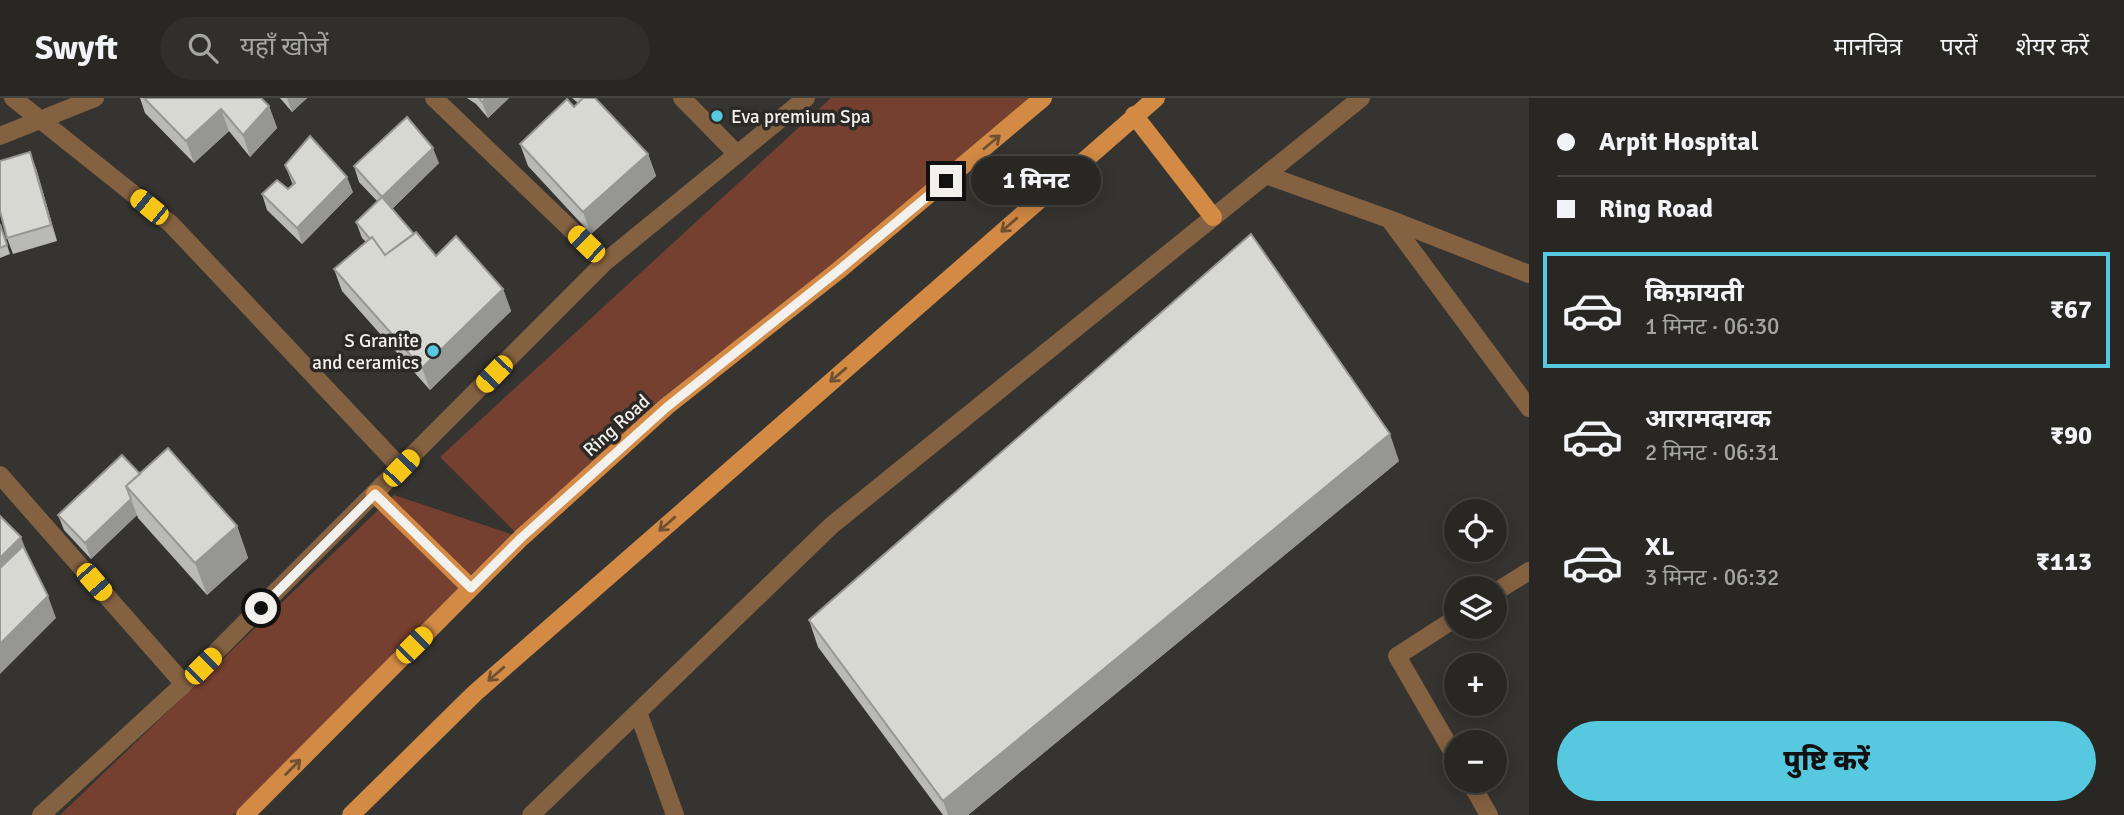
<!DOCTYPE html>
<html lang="hi">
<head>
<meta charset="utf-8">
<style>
  :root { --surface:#282724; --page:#302f2c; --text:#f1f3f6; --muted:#a5a5a6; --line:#444441; --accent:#56c9e0 }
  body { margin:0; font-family:Signika,"Noto Sans Devanagari",sans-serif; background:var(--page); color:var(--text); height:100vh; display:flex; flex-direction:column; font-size:26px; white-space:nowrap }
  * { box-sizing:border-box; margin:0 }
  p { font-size:23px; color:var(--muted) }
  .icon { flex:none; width:38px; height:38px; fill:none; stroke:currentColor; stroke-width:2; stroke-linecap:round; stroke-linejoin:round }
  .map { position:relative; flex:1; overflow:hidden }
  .side { display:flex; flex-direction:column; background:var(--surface); width:595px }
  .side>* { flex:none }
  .hud { display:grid; align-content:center; height:154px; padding:0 28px; background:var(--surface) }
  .controls { position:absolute; left:1444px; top:401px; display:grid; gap:14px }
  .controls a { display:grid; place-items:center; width:63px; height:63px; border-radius:50%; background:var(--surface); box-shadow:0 4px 18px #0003,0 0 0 2px var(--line); font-size:35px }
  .end { position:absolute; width:32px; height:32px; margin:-16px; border:9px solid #f2f1ee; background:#111; box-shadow:0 0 0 4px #111 }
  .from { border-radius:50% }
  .bubble { position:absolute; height:49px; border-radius:24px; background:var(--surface); box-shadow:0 4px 18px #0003,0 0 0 2px var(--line); font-size:23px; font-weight:800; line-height:49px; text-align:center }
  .car { position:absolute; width:21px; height:42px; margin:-21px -10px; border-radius:9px; box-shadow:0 0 5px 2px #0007; background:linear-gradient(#f5c518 24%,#345 0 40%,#f5c518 0 76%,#345 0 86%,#f5c518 0) }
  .hud b { display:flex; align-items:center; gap:24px; height:66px; font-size:26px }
  .hud b+b { border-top:2px solid var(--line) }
  .hud i { width:18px; height:18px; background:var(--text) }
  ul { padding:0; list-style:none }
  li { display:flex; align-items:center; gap:21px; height:116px; margin:0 14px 10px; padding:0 14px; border:4px solid transparent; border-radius:0px }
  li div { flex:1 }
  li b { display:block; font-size:26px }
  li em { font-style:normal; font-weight:800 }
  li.active { border-color:var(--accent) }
  li>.icon { width:63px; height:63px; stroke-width:1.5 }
  .cta { display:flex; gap:14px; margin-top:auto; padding:14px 28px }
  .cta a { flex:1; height:80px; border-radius:42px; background:var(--accent); color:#111; font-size:28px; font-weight:800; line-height:80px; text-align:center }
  header { display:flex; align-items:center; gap:42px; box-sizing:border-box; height:98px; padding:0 35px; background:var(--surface); border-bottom:2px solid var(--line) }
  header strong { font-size:33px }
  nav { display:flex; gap:38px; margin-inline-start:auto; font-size:24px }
  .search { width:490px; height:63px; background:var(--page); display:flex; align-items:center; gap:18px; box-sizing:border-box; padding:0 24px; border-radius:38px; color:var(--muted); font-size:26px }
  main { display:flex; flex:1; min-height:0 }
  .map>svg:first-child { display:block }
  .green { fill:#764030 }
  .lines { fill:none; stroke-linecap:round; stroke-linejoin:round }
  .minor { stroke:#846141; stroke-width:18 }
  .major { stroke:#d28a44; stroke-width:18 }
  .wall { fill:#b9bab5 }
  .shaded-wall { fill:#969793 }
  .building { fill:#d7d8d2; stroke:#969793; stroke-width:2 }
  .oneway { stroke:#6e5032 }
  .route { stroke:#f2f1ee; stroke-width:9 }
  .poi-dot { fill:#56c9e0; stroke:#2c2a26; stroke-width:2.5 }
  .labels { text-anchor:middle; stroke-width:7; stroke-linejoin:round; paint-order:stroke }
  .poi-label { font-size:19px; fill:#f2f1ee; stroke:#2c2a26; text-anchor:start }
  .street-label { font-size:19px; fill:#f2f1ee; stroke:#2c2a26 }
</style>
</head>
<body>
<header>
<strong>Swyft</strong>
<div class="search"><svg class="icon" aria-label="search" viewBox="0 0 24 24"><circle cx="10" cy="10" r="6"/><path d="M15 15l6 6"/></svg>यहाँ खोजें</div>
<nav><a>मानचित्र</a><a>परतें</a><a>शेयर करें</a></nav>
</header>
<main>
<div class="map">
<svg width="1529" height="717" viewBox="0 0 1529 717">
  <rect width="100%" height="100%" fill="#363430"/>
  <path class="green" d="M 831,0 L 1046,0 L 521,440 L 233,717 L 60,717 L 394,397 L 520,439 L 440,359 Z"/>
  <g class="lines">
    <path class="minor" d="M 13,0 L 171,126 L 401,370
      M 434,0 L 605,164
      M 682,0 L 737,56
      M 0,38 L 95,0
      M 1266,77 L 1389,121 L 1529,176
      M 1389,121 L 1529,310
      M 0,377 L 184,586
      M 1494,495 L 1529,473
      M 1456,520 L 1397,558 L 1456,660
      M 638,614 L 675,717
      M 1469,682 L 1489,717
      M 41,717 L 184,586 L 605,164 L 806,0
      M 531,717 L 832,427 L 1361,0"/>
    <path class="major" d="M 1134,17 L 1213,119
      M 375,396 L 471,490
      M 245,717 L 521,440 L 667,308 L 839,172 L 1043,0
      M 351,717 L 475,595 L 1156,0"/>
  </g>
  <path class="wall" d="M 140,0 L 261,0 L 269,8 L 277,30 L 250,59 L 229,33 L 194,65 L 145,15 Z
    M 280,0 L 307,0 L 292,14 Z
    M 467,0 L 509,0 L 488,20 L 476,6 Z
    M 572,0 L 595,0 L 648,56 L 656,78 L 591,136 L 528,68 L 520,46 L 574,9 L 578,5 Z
    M 439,65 L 392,111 L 414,136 L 436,158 L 503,191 L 511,213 L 430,292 L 342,193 L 334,171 L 366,144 L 362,140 L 356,124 L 378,104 L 359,84 L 354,68 Z
    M 285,67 L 353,94 L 302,146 L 267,112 L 262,96 L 288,91 L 293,87 Z
    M 36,70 L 57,143 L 13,156 L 7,140 Z
    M 0,126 L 10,156 L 0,160 Z
    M 1399,363 L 968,717 L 943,717 L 818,549 L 809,522 Z
    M 140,376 L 237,428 L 248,460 L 207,497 L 138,420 L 137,417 L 91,461 L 64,432 L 58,417 Z"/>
  <path class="shaded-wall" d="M 287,0 L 307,0 L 292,14 Z
    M 486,0 L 509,0 L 488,20 L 482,4 Z
    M 269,8 L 277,30 L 250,59 L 243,37 Z
    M 221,11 L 229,33 L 194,65 L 186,43 Z
    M 433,50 L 439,65 L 388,115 L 382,99 Z
    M 30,54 L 36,70 L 57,143 L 51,127 Z
    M 648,56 L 656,78 L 591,136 L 583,114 Z
    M 347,79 L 353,94 L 302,146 L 297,130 Z
    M 503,191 L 511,213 L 430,292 L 422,270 Z
    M 1390,336 L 1399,363 L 968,717 L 948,717 L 943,703 Z
    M 131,401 L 137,417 L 91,461 L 85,445 Z
    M 237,428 L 248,460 L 207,497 L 195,465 Z
    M 21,439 L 27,455 L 0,481 L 0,460 Z
    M 48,498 L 56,520 L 0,576 L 0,546 Z"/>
  <path class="building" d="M 144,0 L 261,0 L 269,8 L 243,37 L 221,11 L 186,43 Z
    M 479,0 L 486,0 L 482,4 Z
    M 583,0 L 595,0 L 648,56 L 583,114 L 520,46 L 567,1 L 574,9 Z
    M 407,19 L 433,50 L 382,99 L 354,68 Z
    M 310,38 L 347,79 L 297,130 L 262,96 L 277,82 L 288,91 L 295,85 L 285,67 Z
    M 30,54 L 51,127 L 7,140 L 0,113 L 0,63 Z
    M 382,99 L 414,136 L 385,157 L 372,139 L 370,141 L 356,124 Z
    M 0,126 L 7,147 L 0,150 Z
    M 416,134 L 436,158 L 456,138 L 503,191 L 422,270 L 334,171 L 372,139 L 385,157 Z
    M 1251,136 L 1390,336 L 943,703 L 809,522 Z
    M 168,350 L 237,428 L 195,465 L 126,388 Z
    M 122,357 L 140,376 L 126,388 L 131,401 L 85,445 L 58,417 Z
    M 0,418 L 21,439 L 0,460 Z
    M 23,448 L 48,498 L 0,546 L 0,470 Z"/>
  <defs><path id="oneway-shaft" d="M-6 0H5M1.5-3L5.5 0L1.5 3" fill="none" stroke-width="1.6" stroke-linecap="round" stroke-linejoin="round" transform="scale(1.75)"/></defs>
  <g class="oneway">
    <use href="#oneway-shaft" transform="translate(992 44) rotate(-40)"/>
    <use href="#oneway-shaft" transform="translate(1009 127) rotate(139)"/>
    <use href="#oneway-shaft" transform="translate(838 277) rotate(139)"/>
    <use href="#oneway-shaft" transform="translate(667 426) rotate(139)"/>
    <use href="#oneway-shaft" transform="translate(496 576) rotate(139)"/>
    <use href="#oneway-shaft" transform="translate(293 669) rotate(-45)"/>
  </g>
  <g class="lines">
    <path class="route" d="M 261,510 L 375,396 L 471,490 L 521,440 L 667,309 L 839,172 L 946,83"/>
  </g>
  <g class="poi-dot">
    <circle cx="717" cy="18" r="7"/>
    <circle cx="433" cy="253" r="7"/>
  </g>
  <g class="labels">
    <g class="poi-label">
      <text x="731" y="25">Eva premium Spa</text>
      <text x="419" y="249" text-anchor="end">S Granite<tspan x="419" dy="22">and ceramics</tspan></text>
    </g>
    <g class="street-label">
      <text transform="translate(616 327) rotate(-42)" y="7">Ring Road</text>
    </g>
  </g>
</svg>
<div class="controls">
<a><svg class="icon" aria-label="locate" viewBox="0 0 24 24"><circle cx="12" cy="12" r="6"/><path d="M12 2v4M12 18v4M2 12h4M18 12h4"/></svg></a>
<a><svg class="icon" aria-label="layers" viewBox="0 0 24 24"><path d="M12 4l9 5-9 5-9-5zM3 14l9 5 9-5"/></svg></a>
<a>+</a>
<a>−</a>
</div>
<i class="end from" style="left:261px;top:510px"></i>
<i class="end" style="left:946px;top:83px"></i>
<div class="bubble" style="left:971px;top:58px;width:130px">1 मिनट</div>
<i class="car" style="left:149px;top:109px;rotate:309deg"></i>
<i class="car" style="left:586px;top:146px;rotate:314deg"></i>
<i class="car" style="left:494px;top:276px;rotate:224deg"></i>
<i class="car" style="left:401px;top:370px;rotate:44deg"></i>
<i class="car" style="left:94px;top:484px;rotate:139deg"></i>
<i class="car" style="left:414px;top:547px;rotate:45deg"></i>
<i class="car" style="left:203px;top:568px;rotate:45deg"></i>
</div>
<section class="side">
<div class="hud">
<b><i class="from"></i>Arpit Hospital</b>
<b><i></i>Ring Road</b>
</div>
<ul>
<li class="active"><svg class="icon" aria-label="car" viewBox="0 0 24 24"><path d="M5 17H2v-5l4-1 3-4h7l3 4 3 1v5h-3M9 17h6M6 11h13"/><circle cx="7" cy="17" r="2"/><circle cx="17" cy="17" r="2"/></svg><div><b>किफ़ायती</b><p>1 मिनट · 06:30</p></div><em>₹67</em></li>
<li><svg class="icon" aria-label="car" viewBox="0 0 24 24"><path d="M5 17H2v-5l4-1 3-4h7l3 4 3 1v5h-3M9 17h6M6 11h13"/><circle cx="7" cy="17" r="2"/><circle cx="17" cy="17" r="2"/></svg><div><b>आरामदायक</b><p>2 मिनट · 06:31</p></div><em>₹90</em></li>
<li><svg class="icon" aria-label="car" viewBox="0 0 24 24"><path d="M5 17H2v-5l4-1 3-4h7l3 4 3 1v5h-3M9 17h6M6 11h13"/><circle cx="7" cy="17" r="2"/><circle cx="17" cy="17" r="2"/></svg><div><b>XL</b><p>3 मिनट · 06:32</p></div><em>₹113</em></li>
</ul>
<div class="cta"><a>पुष्टि करें</a></div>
</section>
</main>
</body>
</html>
